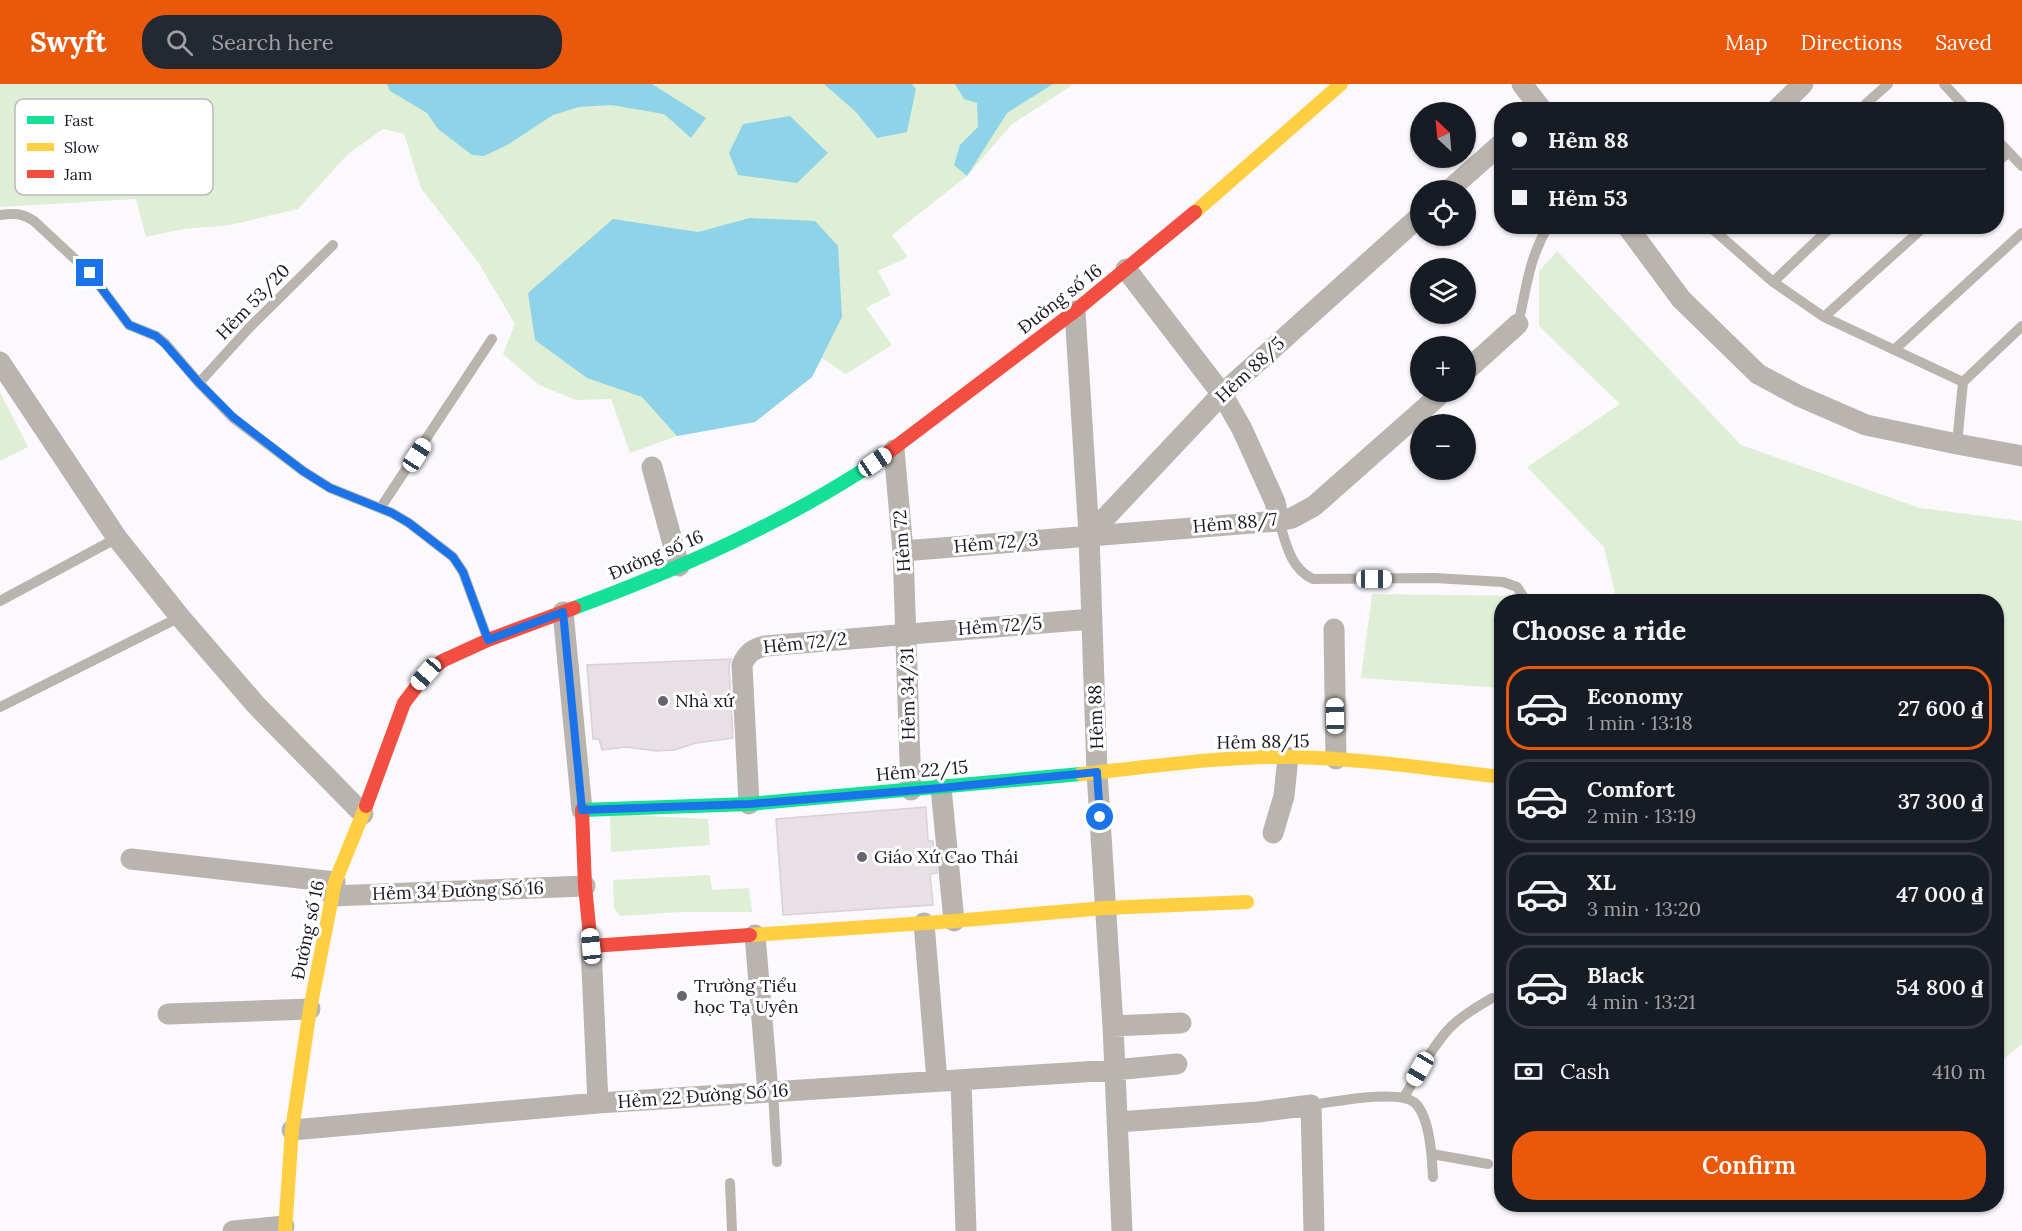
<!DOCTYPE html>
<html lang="en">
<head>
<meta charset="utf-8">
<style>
  :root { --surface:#171b24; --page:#242831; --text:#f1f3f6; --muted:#9ea1a6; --line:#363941; --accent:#ea580c }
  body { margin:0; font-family:Lora,serif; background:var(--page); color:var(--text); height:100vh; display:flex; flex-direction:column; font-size:22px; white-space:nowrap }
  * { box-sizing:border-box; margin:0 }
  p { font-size:20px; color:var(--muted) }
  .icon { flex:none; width:33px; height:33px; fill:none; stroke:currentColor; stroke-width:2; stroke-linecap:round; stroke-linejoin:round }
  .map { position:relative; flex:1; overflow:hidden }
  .drawer { position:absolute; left:1494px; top:510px; width:510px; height:618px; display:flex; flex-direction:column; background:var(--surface); border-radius:24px; box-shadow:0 2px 4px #0004 }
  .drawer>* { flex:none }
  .guide { position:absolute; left:1494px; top:18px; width:510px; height:132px; border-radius:24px; box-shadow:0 2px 4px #0004; display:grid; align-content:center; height:132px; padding:0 18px; background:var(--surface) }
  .needle { width:39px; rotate:334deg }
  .controls { position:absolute; left:1410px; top:18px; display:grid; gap:12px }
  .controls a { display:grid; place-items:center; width:66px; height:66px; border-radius:50%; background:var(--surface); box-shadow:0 2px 4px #0004; font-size:30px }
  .end { position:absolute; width:27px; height:27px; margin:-14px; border:8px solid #1a73e8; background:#fff; box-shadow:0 0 0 3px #fff }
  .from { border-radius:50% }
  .car { position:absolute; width:18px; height:36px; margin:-18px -9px; border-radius:8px; box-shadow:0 0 4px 2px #0007; background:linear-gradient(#fff 24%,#345 0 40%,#fff 0 76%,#345 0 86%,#fff 0) }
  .guide b { display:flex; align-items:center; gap:21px; height:57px; font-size:22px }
  .guide b+b { border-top:2px solid var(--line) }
  .guide i { width:15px; height:15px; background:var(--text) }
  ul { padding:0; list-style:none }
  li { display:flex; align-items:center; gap:18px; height:84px; margin:0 12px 9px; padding:0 6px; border:3px solid var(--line); border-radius:24px }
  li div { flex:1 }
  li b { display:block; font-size:22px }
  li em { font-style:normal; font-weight:600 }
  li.on { border-color:var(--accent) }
  li>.icon { width:54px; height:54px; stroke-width:1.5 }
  h2 { padding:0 18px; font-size:27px; line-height:72px }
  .pay { display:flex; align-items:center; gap:15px; height:66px; padding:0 18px; font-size:22px }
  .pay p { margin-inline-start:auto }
  .primary-button { display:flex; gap:12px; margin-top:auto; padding:12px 18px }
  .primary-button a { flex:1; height:69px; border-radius:24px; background:var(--accent); color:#fff; font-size:24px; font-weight:600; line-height:69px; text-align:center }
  header { display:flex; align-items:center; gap:36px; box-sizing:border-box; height:84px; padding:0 30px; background:var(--accent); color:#fff }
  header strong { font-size:28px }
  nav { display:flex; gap:33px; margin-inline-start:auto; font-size:21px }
  .search { width:420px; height:54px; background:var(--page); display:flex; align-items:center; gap:15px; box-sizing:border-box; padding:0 21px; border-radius:24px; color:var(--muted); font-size:22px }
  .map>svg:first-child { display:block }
  .green { fill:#deefd5 }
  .water { fill:#8fd3e9 }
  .building { fill:#e8e0e5; stroke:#d8d1d6; stroke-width:1.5 }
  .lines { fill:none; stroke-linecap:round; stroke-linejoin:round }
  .lane { stroke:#b9b4ae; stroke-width:10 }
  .street { stroke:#b9b4ae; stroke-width:21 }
  .fast { stroke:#16e098; stroke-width:14 }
  .slow { stroke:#ffcf43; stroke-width:14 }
  .jam { stroke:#f24e42; stroke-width:14 }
  .route { stroke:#1a73e8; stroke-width:8 }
  .poi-dot { fill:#69656e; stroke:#fff; stroke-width:2 }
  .labels { text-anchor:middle; stroke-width:6; stroke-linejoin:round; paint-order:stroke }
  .street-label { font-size:18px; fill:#1a1621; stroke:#fff }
  .poi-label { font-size:18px; fill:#1a1621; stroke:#fff; text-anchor:start }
  .key { fill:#fff; stroke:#bab9bc; stroke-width:1.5 }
  .key-label { font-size:16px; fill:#1a1621 }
</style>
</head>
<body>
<header>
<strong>Swyft</strong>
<div class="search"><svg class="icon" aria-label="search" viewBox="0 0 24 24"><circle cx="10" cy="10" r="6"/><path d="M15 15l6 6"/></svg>Search here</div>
<nav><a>Map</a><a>Directions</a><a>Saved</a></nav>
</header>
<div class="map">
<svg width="2022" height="1147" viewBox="0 0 2022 1147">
  <rect width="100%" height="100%" fill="#fbf9fe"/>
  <path class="green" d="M 0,0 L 1074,0 L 1012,40 L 967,92 L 892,151 L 908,173 L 878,187 L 891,211 L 866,224 L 892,261 L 846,290 L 822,274 L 812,293 L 755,338 L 677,352 L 630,369 L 611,315 L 576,316 L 539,301 L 503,270 L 515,240 L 478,178 L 421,104 L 404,50 L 383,45 L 348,70 L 298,125 L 230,141 L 183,145 L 146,153 L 136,115 L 0,123 Z
    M 1557,167 L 1741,361 L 1920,424 L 2022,437 L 2022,960 L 1997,980 L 1996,518 L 1502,518 L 1501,604 L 1361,594 L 1372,510 L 1616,513 L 1604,463 L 1527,383 L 1620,320 L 1539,242 L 1539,187 Z
    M 0,308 L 28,363 L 0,377 Z
    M 610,730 L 708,735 L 710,761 L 611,768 Z
    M 710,791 L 712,806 L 749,804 L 752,828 L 682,828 L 620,832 L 614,824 L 613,796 Z"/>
  <path class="water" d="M 387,0 L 652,0 L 706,34 L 691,54 L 664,30 L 611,21 L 579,23 L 553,31 L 509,60 L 484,72 L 472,71 L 438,45 L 427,29 L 390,7 Z
    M 824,0 L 912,0 L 916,5 L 907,48 L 877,54 L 856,28 Z
    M 955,0 L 1053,0 L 1007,29 L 967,92 L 954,81 L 960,61 L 978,43 L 977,19 L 964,15 Z
    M 790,32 L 828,69 L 797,99 L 738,91 L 729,69 L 743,40 Z
    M 750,134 L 815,137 L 838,162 L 842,233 L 812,293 L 755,338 L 677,352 L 642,313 L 587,294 L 535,256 L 528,209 L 613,135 L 698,148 Z"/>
  <path class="building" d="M 731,575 L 729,582 L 733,654 L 696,659 L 674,666 L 657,667 L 626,663 L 602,666 L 599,655 L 593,655 L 587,581 Z
    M 926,723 L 928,757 L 933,757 L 937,789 L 930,790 L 933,821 L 783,831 L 776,735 Z"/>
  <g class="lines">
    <path class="lane" d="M 1944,0 L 1968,26
      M 1859,26 L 1888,0
      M 1996,55 L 2022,82
      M 1996,79 L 2009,68
      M 0,131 C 14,129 22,129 34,137 L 90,189 L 129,241 L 156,252 L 165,259 L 199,299 L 233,334 L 303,387 L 330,404 L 392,429 L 409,439 L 453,473 L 463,488 L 488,556
      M 1709,142 L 1773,198 L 1824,233 L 1963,298
      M 1773,198 L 1832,142
      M 1824,233 L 1925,142
      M 1518,240 C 1527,203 1528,177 1548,142
      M 1894,266 L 2022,149
      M 199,299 L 249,244 L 333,161
      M 1957,360 L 1963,298 L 2022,242
      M 381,423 L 492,255
      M 1279,437 C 1286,459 1290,484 1313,495 L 1435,494 L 1503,498 L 1517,503 L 1527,518
      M 0,517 L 117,454
      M 0,623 L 180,533
      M 773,1008 L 777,1078
      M 1404,1013 C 1417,991 1429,968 1446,948 C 1458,934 1475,924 1492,914
      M 1311,1021 C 1333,1018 1402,1004 1416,1020 C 1430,1035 1432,1073 1433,1093
      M 1432,1070 L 1488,1080
      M 730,1099 L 732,1147"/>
    <path class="street" d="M 1522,0 L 1542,26
      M 1776,26 L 1803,0
      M 1449,106 L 1502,59
      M 1627,142 L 1681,215 L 1758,290 L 1799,312 L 1866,341 L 1957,360 L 2022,372
      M 1126,185 L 1222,310 L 1242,345 L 1275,418 L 1279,437
      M 1075,227 L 1089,451 L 1097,688 L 1113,942 L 1122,1147
      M 0,278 L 117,454 L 180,533 L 256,621 L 363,730
      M 1466,287 L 1518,240
      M 894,366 L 903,467 L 911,706
      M 652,383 L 679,482
      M 1089,451 L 1222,310 L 1420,132
      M 903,467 L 1279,437 L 1292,434 L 1314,422 L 1443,308
      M 563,528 L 582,726
      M 1334,545 L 1336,675
      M 941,704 L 954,837
      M 749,720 L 742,581 C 747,569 753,565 765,562 L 1092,535
      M 1273,749 L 1284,712 L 1288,673
      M 131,775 L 335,798
      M 332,812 L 585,802
      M 924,839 L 937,997
      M 755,851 L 768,1008
      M 591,862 L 598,1019
      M 168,930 L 310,925
      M 1113,942 L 1181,939
      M 961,996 L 966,1147
      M 1117,1038 L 1258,1028 L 1311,1021 L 1314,1147
      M 292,1046 L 598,1019 L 1114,986 L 1177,980
      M 233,1147 L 284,1142"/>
    <path class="fast" d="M 574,524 C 679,485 784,439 877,377
      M 582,726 L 749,720 L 1081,690"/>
    <path class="slow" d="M 1195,128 L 1341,0
      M 1081,690 C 1150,683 1220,672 1289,673 C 1360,674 1431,685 1502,693
      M 750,851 L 954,837 L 1104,824 L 1247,818
      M 285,1147 L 292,1046 L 310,925 L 335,798 L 366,722"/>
    <path class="jam" d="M 877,377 L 1075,227 L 1195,128
      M 366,722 L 404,619 L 426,590 L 442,577 L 488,556 L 574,524
      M 582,726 L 585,802 L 591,862 L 750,851"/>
  </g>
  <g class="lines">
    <path class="route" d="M 90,189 L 129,241 L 156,252 L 165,260 L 199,299 L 233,333 L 303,387 L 330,404 L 392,429 L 409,439 L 453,473 L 463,488 L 488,556 L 563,528 L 582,726 L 749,720 L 941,704 L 1097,688 L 1100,733"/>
  </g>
  <g class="poi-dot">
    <circle cx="663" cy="617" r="6"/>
    <circle cx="862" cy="773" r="6"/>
    <circle cx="682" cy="912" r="6"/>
  </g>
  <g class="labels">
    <g class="street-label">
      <text transform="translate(1060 215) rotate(-38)" y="6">Đường số 16</text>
      <text transform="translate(253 218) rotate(-46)" y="6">Hẻm 53/20</text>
      <text transform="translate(1250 286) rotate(-43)" y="6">Hẻm 88/5</text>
      <text transform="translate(1235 439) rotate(-5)" y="6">Hẻm 88/7</text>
      <text transform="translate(902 457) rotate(-94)" y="6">Hẻm 72</text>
      <text transform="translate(996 459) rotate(-5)" y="6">Hẻm 72/3</text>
      <text transform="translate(656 471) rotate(-23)" y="6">Đường số 16</text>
      <text transform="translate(1000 542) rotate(-4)" y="6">Hẻm 72/5</text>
      <text transform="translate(805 559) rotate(-6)" y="6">Hẻm 72/2</text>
      <text transform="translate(908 610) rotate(-91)" y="6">Hẻm 34/31</text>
      <text transform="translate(1096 633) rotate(-92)" y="6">Hẻm 88</text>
      <text transform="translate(1263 658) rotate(-1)" y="6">Hẻm 88/15</text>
      <text transform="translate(922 687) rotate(-5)" y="6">Hẻm 22/15</text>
      <text transform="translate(458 807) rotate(-2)" y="6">Hẻm 34 Đường Số 16</text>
      <text transform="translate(308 846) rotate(-78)" y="6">Đường số 16</text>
      <text transform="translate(703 1012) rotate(-4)" y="6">Hẻm 22 Đường Số 16</text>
    </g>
    <g class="poi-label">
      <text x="675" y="623">Nhà xứ</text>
      <text x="874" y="779">Giáo Xứ Cao Thái</text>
      <text x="694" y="908">Trường Tiểu<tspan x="694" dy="21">học Tạ Uyên</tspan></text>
    </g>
  </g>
  <rect x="15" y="15" width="198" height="96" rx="9" class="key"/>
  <rect x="27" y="32" width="27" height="8" fill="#16e098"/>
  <rect x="27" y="59" width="27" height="8" fill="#ffcf43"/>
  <rect x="27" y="86" width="27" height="8" fill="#f24e42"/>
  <g class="key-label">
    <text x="64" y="42">Fast</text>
    <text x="64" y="69">Slow</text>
    <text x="64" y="96">Jam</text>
  </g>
</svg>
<div class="controls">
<a><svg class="needle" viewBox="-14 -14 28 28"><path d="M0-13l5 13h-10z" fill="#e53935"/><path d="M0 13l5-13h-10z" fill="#9ea1a6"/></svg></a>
<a><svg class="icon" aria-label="locate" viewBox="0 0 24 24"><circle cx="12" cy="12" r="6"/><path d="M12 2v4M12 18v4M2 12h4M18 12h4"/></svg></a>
<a><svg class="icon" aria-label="layers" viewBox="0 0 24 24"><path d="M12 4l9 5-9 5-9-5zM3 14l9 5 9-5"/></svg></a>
<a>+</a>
<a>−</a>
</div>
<i class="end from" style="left:1100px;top:733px"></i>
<i class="end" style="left:90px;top:189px"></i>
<i class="car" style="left:417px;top:371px;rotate:33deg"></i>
<i class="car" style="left:875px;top:378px;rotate:56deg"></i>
<i class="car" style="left:1374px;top:495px;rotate:90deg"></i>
<i class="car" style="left:426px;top:590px;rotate:221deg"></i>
<i class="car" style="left:1335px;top:632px;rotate:359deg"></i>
<i class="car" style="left:591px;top:862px;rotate:354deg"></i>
<i class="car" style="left:1420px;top:985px;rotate:210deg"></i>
<div class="guide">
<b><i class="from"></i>Hẻm 88</b>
<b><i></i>Hẻm 53</b>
</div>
<section class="drawer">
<h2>Choose a ride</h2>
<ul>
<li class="on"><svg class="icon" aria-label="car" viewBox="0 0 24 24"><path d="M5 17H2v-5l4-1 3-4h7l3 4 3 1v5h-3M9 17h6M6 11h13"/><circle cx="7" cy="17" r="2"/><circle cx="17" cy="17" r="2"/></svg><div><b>Economy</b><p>1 min · 13:18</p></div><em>27 600 ₫</em></li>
<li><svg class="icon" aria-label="car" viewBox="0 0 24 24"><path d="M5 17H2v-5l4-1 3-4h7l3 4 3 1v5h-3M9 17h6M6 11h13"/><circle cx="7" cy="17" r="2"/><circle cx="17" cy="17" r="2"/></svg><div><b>Comfort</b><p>2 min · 13:19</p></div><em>37 300 ₫</em></li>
<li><svg class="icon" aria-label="car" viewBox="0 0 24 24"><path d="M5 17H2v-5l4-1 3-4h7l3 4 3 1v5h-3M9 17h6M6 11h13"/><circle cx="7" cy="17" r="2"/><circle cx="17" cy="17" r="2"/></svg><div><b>XL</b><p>3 min · 13:20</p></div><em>47 000 ₫</em></li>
<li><svg class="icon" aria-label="car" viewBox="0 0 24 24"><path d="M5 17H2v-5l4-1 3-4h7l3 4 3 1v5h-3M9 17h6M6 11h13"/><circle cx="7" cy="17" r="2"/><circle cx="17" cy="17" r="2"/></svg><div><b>Black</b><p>4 min · 13:21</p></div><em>54 800 ₫</em></li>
</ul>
<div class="pay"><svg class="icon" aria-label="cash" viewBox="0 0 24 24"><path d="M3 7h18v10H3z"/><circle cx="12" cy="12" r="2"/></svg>Cash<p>410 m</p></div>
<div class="primary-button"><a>Confirm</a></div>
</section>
</div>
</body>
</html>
